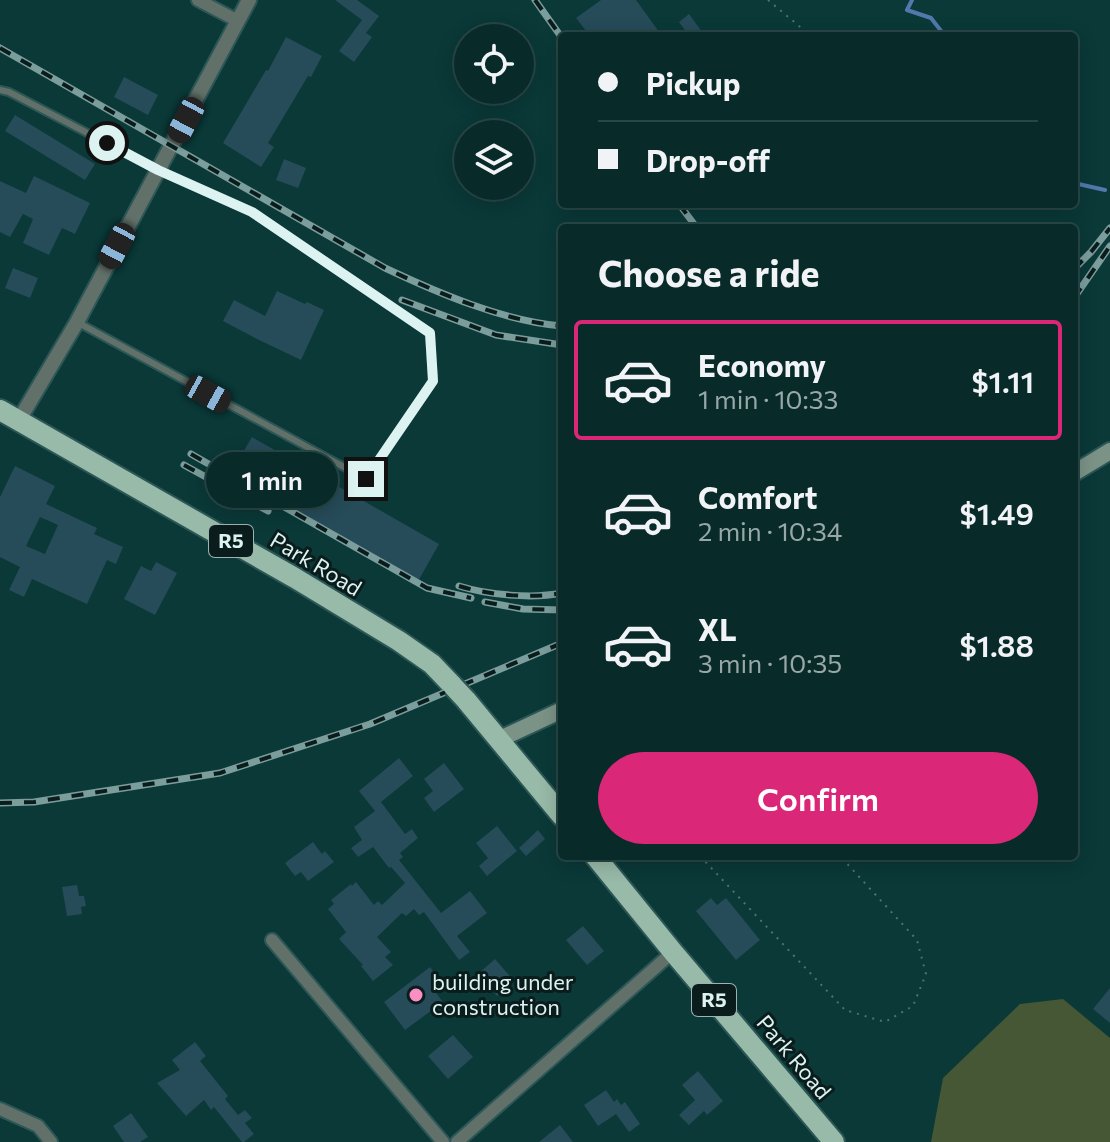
<!DOCTYPE html>
<html lang="en">
<head>
<meta charset="utf-8">
<style>
  :root { --surface:#082b2a; --page:#113332; --text:#f1f3f6; --muted:#98a7a8; --line:#294747; --accent:#db2777 }
  body { margin:0; font-family:Commissioner,sans-serif; background:var(--page); color:var(--text); height:100vh; display:flex; flex-direction:column; font-size:30px; white-space:nowrap }
  * { box-sizing:border-box; margin:0 }
  p { font-size:26px; color:var(--muted) }
  .icon { flex:none; width:44px; height:44px; fill:none; stroke:currentColor; stroke-width:2; stroke-linecap:round; stroke-linejoin:round }
  .map { position:relative; flex:1; overflow:hidden }
  .panel { position:absolute; left:558px; top:224px; width:520px; height:636px; display:flex; flex-direction:column; background:var(--surface); border-radius:8px; box-shadow:0 4px 20px #0003,0 0 0 2px var(--line) }
  .panel>* { flex:none }
  .banner { position:absolute; left:558px; top:32px; width:520px; height:176px; border-radius:8px; box-shadow:0 4px 20px #0003,0 0 0 2px var(--line); display:grid; align-content:center; height:176px; padding:0 40px; background:var(--surface) }
  .controls { position:absolute; left:454px; top:24px; display:grid; gap:16px }
  .controls a { display:grid; place-items:center; width:80px; height:80px; border-radius:50%; background:var(--surface); box-shadow:0 4px 20px #0003,0 0 0 2px var(--line); font-size:40px }
  .end { position:absolute; width:36px; height:36px; margin:-18px; border:10px solid #dcf3f2; background:#111; box-shadow:0 0 0 4px #111 }
  .from { border-radius:50% }
  .bubble { position:absolute; height:56px; border-radius:28px; background:var(--surface); box-shadow:0 4px 20px #0003,0 0 0 2px var(--line); font-size:26px; font-weight:600; line-height:56px; text-align:center }
  .car { position:absolute; width:24px; height:48px; margin:-24px -12px; border-radius:10px; box-shadow:0 0 6px 2px #0007; background:linear-gradient(#222 24%,#8ab4d8 0 40%,#222 0 76%,#8ab4d8 0 86%,#222 0) }
  .banner b { display:flex; align-items:center; gap:28px; height:76px; font-size:30px }
  .banner b+b { border-top:2px solid var(--line) }
  .banner i { width:20px; height:20px; background:var(--text) }
  ul { padding:0; list-style:none }
  li { display:flex; align-items:center; gap:24px; height:120px; margin:0 16px 12px; padding:0 24px; border:4px solid transparent; border-radius:8px }
  li div { flex:1 }
  li b { display:block; font-size:30px }
  li em { font-style:normal; font-weight:600 }
  li.active { border-color:var(--accent) }
  li>.icon { width:72px; height:72px; stroke-width:1.5 }
  h2 { padding:0 40px; font-size:36px; line-height:96px }
  .button { display:flex; gap:16px; margin-top:auto; padding:16px 40px }
  .button a { flex:1; height:92px; border-radius:48px; background:var(--accent); color:#fff; font-size:32px; font-weight:600; line-height:92px; text-align:center }
  .map>svg:first-child { display:block }
  .green { fill:#455734 }
  .lines { fill:none; stroke-linecap:round; stroke-linejoin:round }
  .stream { stroke:#5278ac; stroke-width:4 }
  .building { fill:#264b59; fill-rule:evenodd }
  .service-casing { stroke:#2c5756; stroke-width:10 }
  .minor-casing { stroke:#2c5756; stroke-width:16 }
  .tertiary-casing { stroke:#2c5756; stroke-width:18 }
  .secondary-casing { stroke:#2c5756; stroke-width:20 }
  .trunk-casing { stroke:#2c5756; stroke-width:24 }
  .path { stroke:#4d7473; stroke-width:2; stroke-dasharray:2 6; stroke-linecap:butt }
  .service { stroke:#617068; stroke-width:6 }
  .minor { stroke:#617068; stroke-width:12 }
  .tertiary { stroke:#617068; stroke-width:14 }
  .secondary { stroke:#7b9386; stroke-width:16 }
  .trunk { stroke:#98baa8; stroke-width:20 }
  .rail-casing { stroke:#7b9d9c; stroke-width:7 }
  .rail { stroke:#0a1d1c; stroke-width:4; stroke-dasharray:12; stroke-linecap:butt }
  .trunk-bridge-casing { stroke:#2c5756; stroke-width:24; stroke-linecap:butt }
  .trunk-bridge { stroke:#98baa8; stroke-width:20 }
  .route { stroke:#dcf3f2; stroke-width:10 }
  .poi-dot { fill:#fb8fc4; stroke:#0a1d1c; stroke-width:3 }
  .labels { text-anchor:middle; stroke-width:6; stroke-linejoin:round; paint-order:stroke }
  .shield { fill:#0a1d1c; stroke:#9db3b2; stroke-width:2 }
  .shield-label { font-size:20px; font-weight:bold; fill:#dcf3f2 }
  .street-label { font-size:22px; fill:#dcf3f2; stroke:#0a1d1c }
  .poi-label { font-size:22px; fill:#dcf3f2; stroke:#0a1d1c; text-anchor:start }
</style>
</head>
<body>
<div class="map">
<svg width="1110" height="1142" viewBox="0 0 1110 1142">
  <rect width="100%" height="100%" fill="#0a3938"/>
  <path class="green" d="M 1063,999 L 1110,1038 L 1110,1142 L 931,1142 L 943,1078 L 1020,1004 Z"/>
  <g class="lines">
    <path class="stream" d="M 912,0 L 907,10 L 931,18 L 945,36
      M 1074,183 L 1105,190"/>
  </g>
  <path class="building" d="M 335,0 L 357,0 L 379,16 L 366,33 L 372,37 L 354,62 L 339,51 L 362,20 Z
    M 601,0 L 636,0 L 662,36 L 590,36 L 576,18 Z
    M 689,14 L 705,36 L 689,36 L 679,22 Z
    M 286,37 L 322,56 L 311,77 L 308,76 L 268,143 L 274,147 L 261,167 L 223,143 L 266,70 L 268,71 Z
    M 124,77 L 158,95 L 148,115 L 114,97 Z
    M 15,115 L 95,164 L 85,180 L 5,131 Z
    M 284,159 L 306,168 L 298,188 L 276,180 Z
    M 34,176 L 90,203 L 75,234 L 62,228 L 49,255 L 23,243 L 33,219 L 23,214 L 10,237 L 0,232 L 0,181 L 26,193 Z
    M 13,268 L 38,278 L 30,298 L 5,288 Z
    M 277,291 L 305,304 L 307,302 L 324,310 L 301,360 L 255,338 L 223,321 L 234,300 L 265,316 Z
    M 252,437 L 439,544 L 416,585 L 228,478 Z
    M 15,466 L 55,486 L 46,504 L 97,528 L 94,534 L 123,547 L 116,564 L 107,560 L 87,604 L 32,579 L 24,597 L 9,590 L 20,567 L 0,557 L 0,497 ZM 40,517 L 58,525 L 45,554 L 26,546 Z
    M 156,562 L 177,573 L 155,615 L 124,599 L 141,566 L 151,571 Z
    M 399,758 L 413,776 L 381,802 L 405,834 L 412,829 L 418,838 L 400,853 L 403,857 L 399,860 L 441,913 L 470,891 L 487,913 L 457,936 L 470,952 L 459,960 L 424,912 L 419,915 L 414,909 L 406,916 L 402,913 L 377,937 L 391,952 L 385,957 L 393,965 L 373,981 L 361,966 L 363,965 L 339,939 L 346,932 L 328,909 L 334,904 L 331,900 L 351,884 L 352,886 L 356,882 L 374,905 L 378,901 L 382,905 L 405,883 L 391,867 L 389,868 L 373,847 L 358,857 L 351,848 L 362,840 L 354,827 L 375,811 L 359,791 Z
    M 444,763 L 464,789 L 434,812 L 424,798 L 433,791 L 424,779 Z
    M 497,826 L 517,851 L 487,876 L 479,866 L 488,858 L 476,843 Z
    M 538,830 L 545,839 L 526,856 L 519,848 Z
    M 313,842 L 322,854 L 325,851 L 334,862 L 308,881 L 301,872 L 295,876 L 285,863 Z
    M 77,885 L 79,896 L 84,896 L 86,906 L 81,907 L 82,914 L 67,916 L 62,887 Z
    M 711,898 L 717,905 L 726,898 L 760,940 L 736,960 L 696,911 Z
    M 583,926 L 604,951 L 587,965 L 566,940 Z
    M 495,959 L 514,981 L 497,996 L 478,974 Z
    M 430,967 L 441,982 L 433,989 L 443,1002 L 405,1030 L 384,1002 Z
    M 1110,988 L 1110,1023 L 1093,1009 Z
    M 453,1035 L 473,1057 L 448,1079 L 428,1056 Z
    M 195,1042 L 206,1056 L 200,1061 L 228,1096 L 225,1099 L 238,1115 L 245,1110 L 252,1118 L 245,1123 L 254,1134 L 244,1142 L 242,1142 L 214,1107 L 211,1110 L 204,1100 L 186,1116 L 157,1083 L 180,1070 L 172,1060 Z
    M 698,1071 L 723,1101 L 707,1115 L 704,1111 L 689,1125 L 679,1115 L 695,1100 L 682,1085 Z
    M 606,1090 L 614,1102 L 617,1099 L 621,1105 L 625,1102 L 640,1124 L 629,1132 L 616,1114 L 598,1126 L 584,1105 Z
    M 131,1113 L 148,1137 L 140,1142 L 124,1142 L 113,1126 Z
    M 560,1125 L 573,1142 L 539,1142 Z"/>
  <g class="lines">
    <defs>
      <path id="service" d="M 0,90 L 9,92 L 158,170 L 252,212 L 430,333 L 433,381 L 366,479 L 77,322"/>
      <path id="minor" d="M 198,0 L 238,21
        M 272,940 L 443,1142
        M 0,1109 L 38,1126 L 51,1142
        M 457,1142 L 673,952"/>
      <path id="tertiary" d="M 19,420 L 77,322 L 249,0"/>
      <path id="secondary" d="M 1074,473 L 1110,451
        M 500,739 L 562,710"/>
      <path id="trunk" d="M 0,410 L 295,578 L 399,641 L 432,664 L 453,686
        M 466,700 L 562,816
        M 595,856 L 673,952 L 834,1142"/>
    </defs>
    <use href="#service" class="service-casing"/>
    <use href="#minor" class="minor-casing"/>
    <use href="#tertiary" class="tertiary-casing"/>
    <use href="#secondary" class="secondary-casing"/>
    <use href="#trunk" class="trunk-casing"/>
    <path class="path" d="M 768,0 L 811,36
      M 700,856 L 845,1010 L 885,1022 L 913,1006 L 926,974 L 917,940 L 840,856"/>
    <use href="#service" class="service"/>
    <use href="#minor" class="minor"/>
    <use href="#tertiary" class="tertiary"/>
    <use href="#secondary" class="secondary"/>
    <use href="#trunk" class="trunk"/>
    <defs>
      <path id="rail" d="M 535,0 L 562,38
        M 0,48 L 385,268 C 438,293 503,321 562,326
        M 679,204 L 697,228
        M 1074,269 L 1091,252 L 1110,228
        M 1074,298 L 1110,246
        M 402,300 L 496,335 L 562,345
        M 191,454 L 427,588 L 471,598
        M 184,465 L 268,511
        M 459,586 C 488,595 532,599 562,593
        M 485,602 L 523,609 L 562,610
        M 0,803 L 34,802 L 220,773 L 370,724 L 562,643"/>
    </defs>
    <use href="#rail" class="rail-casing"/>
    <use href="#rail" class="rail"/>
    <defs>
      <path id="trunk-bridge" d="M 453,686 L 466,700"/>
    </defs>
    <use href="#trunk-bridge" class="trunk-bridge-casing"/>
    <use href="#trunk-bridge" class="trunk-bridge"/>
  </g>
  <g class="lines">
    <path class="route" d="M 107,143 L 158,170 L 252,212 L 430,333 L 433,381 L 366,479"/>
  </g>
  <circle class="poi-dot" cx="416" cy="995" r="8"/>
  <g class="labels">
    <g class="shield">
      <rect x="209" y="525" width="44" height="32" rx="6"/>
      <rect x="692" y="984" width="44" height="32" rx="6"/>
    </g>
    <g class="shield-label">
      <text x="231" y="548">R5</text>
      <text x="714" y="1007">R5</text>
    </g>
    <g class="street-label">
      <text transform="translate(316 564) rotate(31)" y="8">Park Road</text>
      <text transform="translate(794 1057) rotate(50)" y="8">Park Road</text>
    </g>
    <g class="poi-label">
      <text x="432" y="990">building under<tspan x="432" dy="25">construction</tspan></text>
    </g>
  </g>
</svg>
<div class="controls">
<a><svg class="icon" aria-label="locate" viewBox="0 0 24 24"><circle cx="12" cy="12" r="6"/><path d="M12 2v4M12 18v4M2 12h4M18 12h4"/></svg></a>
<a><svg class="icon" aria-label="layers" viewBox="0 0 24 24"><path d="M12 4l9 5-9 5-9-5zM3 14l9 5 9-5"/></svg></a>
</div>
<i class="end from" style="left:107px;top:143px"></i>
<i class="end" style="left:366px;top:479px"></i>
<div class="bubble" style="left:206px;top:452px;width:132px">1 min</div>
<i class="car" style="left:186px;top:120px;rotate:208deg"></i>
<i class="car" style="left:117px;top:246px;rotate:208deg"></i>
<i class="car" style="left:208px;top:394px;rotate:119deg"></i>
<div class="banner">
<b><i class="from"></i>Pickup</b>
<b><i></i>Drop-off</b>
</div>
<section class="panel">
<h2>Choose a ride</h2>
<ul>
<li class="active"><svg class="icon" aria-label="car" viewBox="0 0 24 24"><path d="M5 17H2v-5l4-1 3-4h7l3 4 3 1v5h-3M9 17h6M6 11h13"/><circle cx="7" cy="17" r="2"/><circle cx="17" cy="17" r="2"/></svg><div><b>Economy</b><p>1 min · 10:33</p></div><em>$1.11</em></li>
<li><svg class="icon" aria-label="car" viewBox="0 0 24 24"><path d="M5 17H2v-5l4-1 3-4h7l3 4 3 1v5h-3M9 17h6M6 11h13"/><circle cx="7" cy="17" r="2"/><circle cx="17" cy="17" r="2"/></svg><div><b>Comfort</b><p>2 min · 10:34</p></div><em>$1.49</em></li>
<li><svg class="icon" aria-label="car" viewBox="0 0 24 24"><path d="M5 17H2v-5l4-1 3-4h7l3 4 3 1v5h-3M9 17h6M6 11h13"/><circle cx="7" cy="17" r="2"/><circle cx="17" cy="17" r="2"/></svg><div><b>XL</b><p>3 min · 10:35</p></div><em>$1.88</em></li>
</ul>
<div class="button"><a>Confirm</a></div>
</section>
</div>
</body>
</html>
